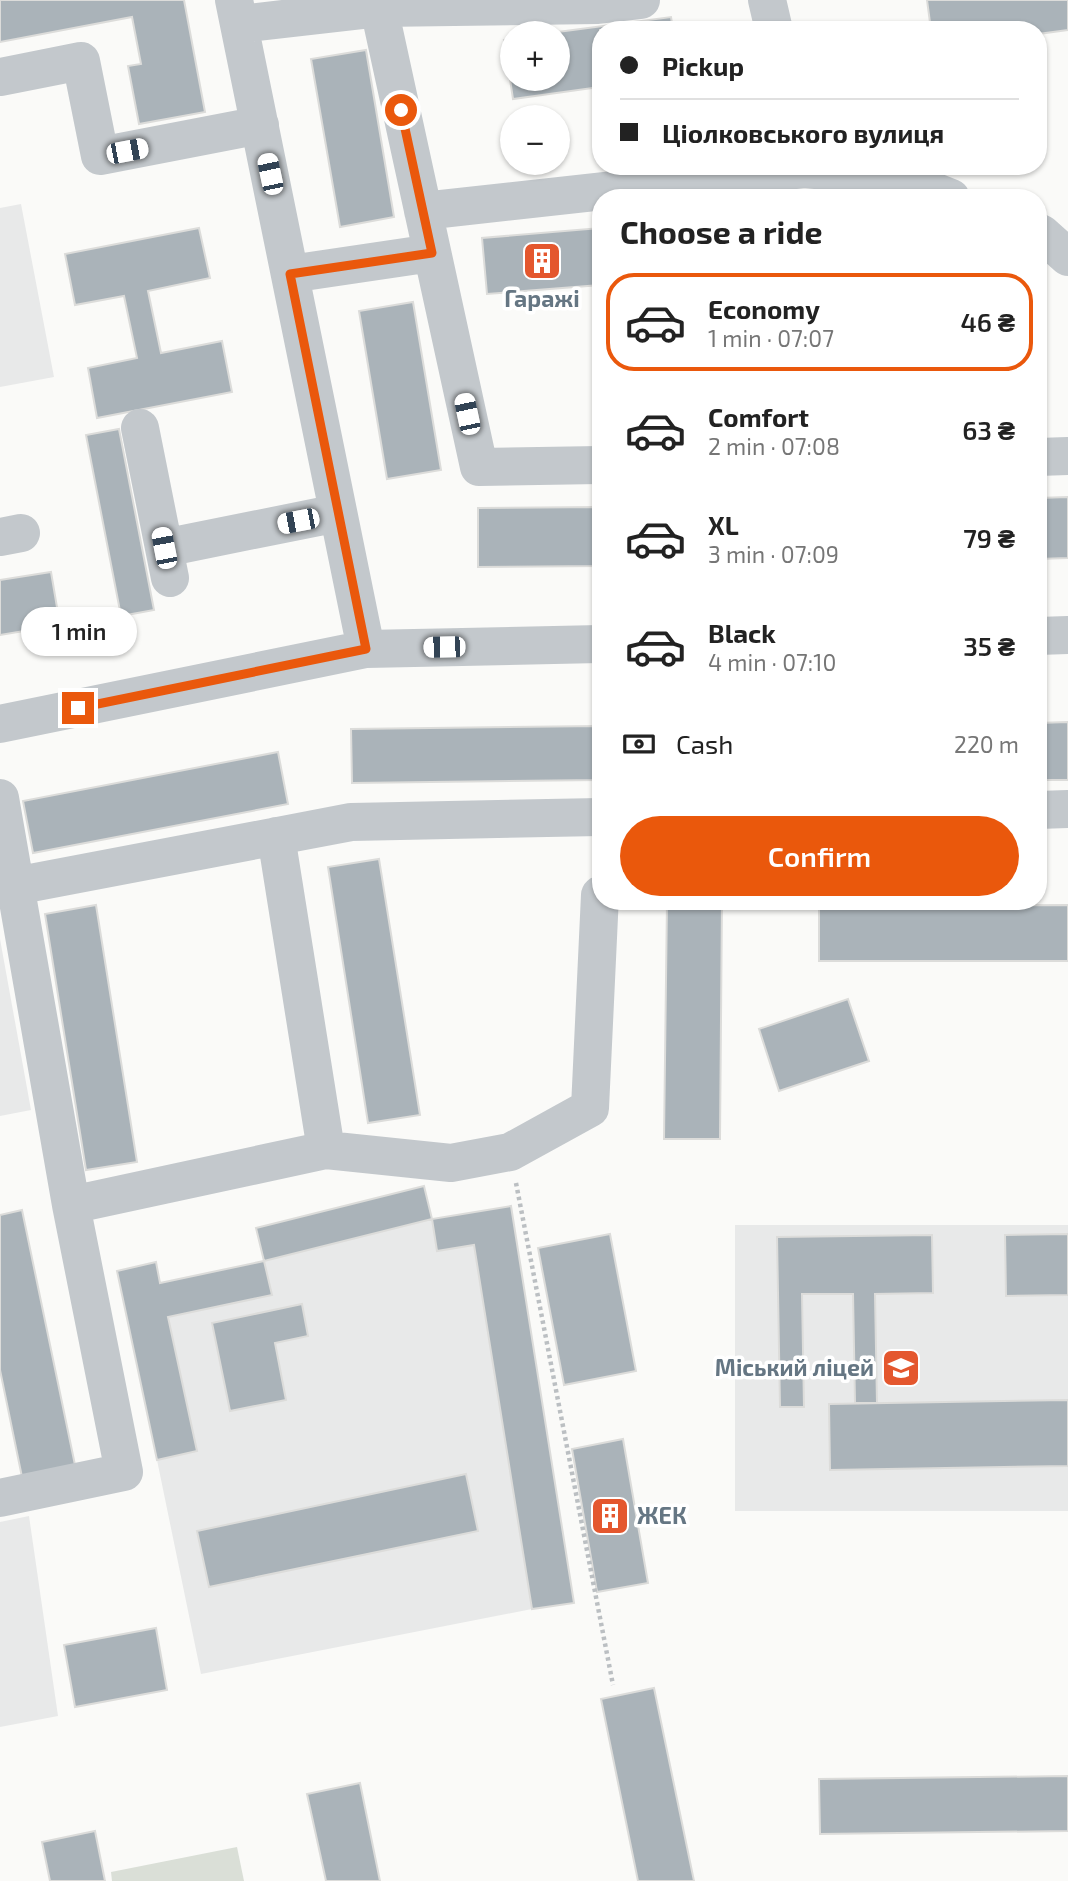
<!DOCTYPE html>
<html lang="en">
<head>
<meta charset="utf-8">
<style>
  :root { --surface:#fff; --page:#f2f2f2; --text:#222; --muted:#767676; --line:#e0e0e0; --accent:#ea580c }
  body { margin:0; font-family:"Exo 2",sans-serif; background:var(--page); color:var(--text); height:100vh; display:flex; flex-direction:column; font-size:26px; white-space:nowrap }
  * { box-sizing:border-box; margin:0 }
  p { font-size:23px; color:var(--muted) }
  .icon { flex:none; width:38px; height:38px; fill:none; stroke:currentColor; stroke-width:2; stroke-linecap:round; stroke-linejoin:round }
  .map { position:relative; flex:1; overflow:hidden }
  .side { position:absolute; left:592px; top:189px; width:455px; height:721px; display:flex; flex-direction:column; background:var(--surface); border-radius:28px; box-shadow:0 2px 5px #0004 }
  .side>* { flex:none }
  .guide { position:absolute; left:592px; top:21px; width:455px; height:154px; border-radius:28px; box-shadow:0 2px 5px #0004; display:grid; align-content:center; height:154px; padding:0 28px; background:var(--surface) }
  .fabs { position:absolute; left:500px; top:21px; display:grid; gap:14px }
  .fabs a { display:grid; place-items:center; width:70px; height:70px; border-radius:50%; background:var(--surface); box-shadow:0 2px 5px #0004; font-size:35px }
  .end { position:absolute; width:32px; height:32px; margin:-16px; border:9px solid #ea580c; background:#fff; box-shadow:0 0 0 4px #fff }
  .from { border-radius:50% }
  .bubble { position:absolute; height:49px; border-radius:24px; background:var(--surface); box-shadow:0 2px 5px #0004; font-size:23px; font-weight:600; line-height:49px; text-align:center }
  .car { position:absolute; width:21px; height:42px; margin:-21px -10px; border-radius:9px; box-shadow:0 0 5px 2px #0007; background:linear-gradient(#fff 24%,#345 0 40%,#fff 0 76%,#345 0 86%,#fff 0) }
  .guide b { display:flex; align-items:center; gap:24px; height:66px; font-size:26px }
  .guide b+b { border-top:2px solid var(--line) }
  .guide i { width:18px; height:18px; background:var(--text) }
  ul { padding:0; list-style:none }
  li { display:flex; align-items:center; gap:21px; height:98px; margin:0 14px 10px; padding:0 14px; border:4px solid transparent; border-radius:28px }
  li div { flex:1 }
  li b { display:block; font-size:26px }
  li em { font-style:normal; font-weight:600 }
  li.current { border-color:var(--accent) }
  li>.icon { width:63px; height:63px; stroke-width:1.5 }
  h2 { padding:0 28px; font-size:32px; line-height:84px }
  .pay { display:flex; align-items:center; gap:18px; height:77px; padding:0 28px; font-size:26px }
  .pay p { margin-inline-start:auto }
  .button { display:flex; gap:14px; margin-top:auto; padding:14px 28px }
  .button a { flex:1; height:80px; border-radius:42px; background:var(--accent); color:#fff; font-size:28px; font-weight:600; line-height:80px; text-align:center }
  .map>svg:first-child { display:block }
  .built { fill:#e8e9e9 }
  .green { fill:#dadfd7 }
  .building { fill:#aab3b9; stroke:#dcdcda; stroke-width:2 }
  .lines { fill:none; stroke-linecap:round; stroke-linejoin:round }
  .path { stroke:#bbbfc2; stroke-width:4.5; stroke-dasharray:3.5 3.5; stroke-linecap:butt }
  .minor { stroke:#c3c8cc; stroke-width:38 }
  .route { stroke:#ea580c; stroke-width:9 }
  .labels { text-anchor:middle; stroke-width:7; stroke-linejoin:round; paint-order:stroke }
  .poi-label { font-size:23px; font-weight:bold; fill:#657683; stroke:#fff }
</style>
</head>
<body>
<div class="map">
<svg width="1068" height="1881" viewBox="0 0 1068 1881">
  <rect width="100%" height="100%" fill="#fafaf8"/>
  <path class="built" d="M 21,204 L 54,377 L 0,387 L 0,208 Z
    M 0,939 L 31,1110 L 0,1116 Z
    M 432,1219 L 437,1251 L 474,1245 L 532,1609 L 201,1674 L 157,1460 L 196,1451 L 168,1317 L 271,1295 L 264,1261 Z
    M 735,1225 L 1068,1225 L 1068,1511 L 735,1511 Z
    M 29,1516 L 58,1716 L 0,1727 L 0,1522 Z"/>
  <path class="green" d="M 237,1847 L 244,1881 L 112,1881 L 111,1872 Z"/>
  <path class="building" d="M 0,0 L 184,0 L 205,112 L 139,124 L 128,66 L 141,64 L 132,17 L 0,42 Z
    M 927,0 L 1068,0 L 1068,30 L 1038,34 L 1038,30 L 931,30 Z
    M 671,17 L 673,30 L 600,30 L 600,87 L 513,99 L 504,40 L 513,38 L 513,79 L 558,79 L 558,33 L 550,33 Z
    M 366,50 L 394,217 L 340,227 L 311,59 Z
    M 199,228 L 210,278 L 148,291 L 161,353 L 222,341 L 232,392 L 97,418 L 88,368 L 137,358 L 124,296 L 75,305 L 65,254 Z
    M 600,228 L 600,285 L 487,294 L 482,238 Z
    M 413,302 L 441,470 L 387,479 L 359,311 Z
    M 119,429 L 154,610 L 121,616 L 86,435 Z
    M 1068,497 L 1068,558 L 1038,559 L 1038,498 Z
    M 600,507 L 600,566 L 478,567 L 478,508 Z
    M 51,572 L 60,625 L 0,635 L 0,580 Z
    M 1068,722 L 1068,780 L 1038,780 L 1038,723 Z
    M 600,726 L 600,780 L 352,783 L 351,729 Z
    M 278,752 L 288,804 L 33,853 L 23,801 Z
    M 379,859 L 420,1115 L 368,1123 L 328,867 Z
    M 667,901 L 722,901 L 720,1139 L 664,1139 Z
    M 96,905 L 137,1162 L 86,1170 L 45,914 Z
    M 1068,905 L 1068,961 L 819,961 L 819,906 Z
    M 848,999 L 869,1061 L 779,1091 L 759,1029 Z
    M 424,1186 L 432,1219 L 264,1261 L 256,1228 Z
    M 511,1206 L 574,1603 L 532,1609 L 474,1245 L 437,1251 L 432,1219 Z
    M 22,1210 L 75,1465 L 22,1477 L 0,1370 L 0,1215 Z
    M 610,1234 L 636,1371 L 564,1385 L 538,1248 Z
    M 1068,1234 L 1068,1295 L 1006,1296 L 1005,1235 Z
    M 932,1235 L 933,1293 L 875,1294 L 877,1403 L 855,1403 L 853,1294 L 802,1294 L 804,1407 L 780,1407 L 777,1237 Z
    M 264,1261 L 272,1295 L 168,1317 L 197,1451 L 157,1460 L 117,1271 L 156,1262 L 160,1283 Z
    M 302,1304 L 308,1336 L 275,1343 L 286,1400 L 230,1411 L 212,1323 Z
    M 1068,1400 L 1068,1466 L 830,1470 L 829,1404 Z
    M 623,1439 L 648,1583 L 597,1592 L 572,1449 Z
    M 466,1474 L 478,1531 L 209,1587 L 197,1531 Z
    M 156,1628 L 167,1690 L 75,1707 L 64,1645 Z
    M 654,1688 L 694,1881 L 638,1881 L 601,1699 Z
    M 1068,1776 L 1068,1831 L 820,1834 L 819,1779 Z
    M 360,1783 L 380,1881 L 326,1881 L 307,1794 Z
    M 95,1831 L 105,1881 L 50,1881 L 42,1842 Z"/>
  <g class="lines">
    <path class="path" d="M 516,1183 L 613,1685"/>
    <path class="minor" d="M 234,0 L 366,649
      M 767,0 L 774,30
      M 379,8 L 479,467 L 600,465
      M 239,24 L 379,8 L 598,5 L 641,0
      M 0,77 L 81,61 L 100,156 L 260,125
      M 803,166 L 804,169 L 898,177 L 951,198
      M 423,211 L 804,169
      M 1038,232 L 1042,234 L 1068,257
      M 290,274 L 432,253
      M 140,428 L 170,578
      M 1038,457 L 1068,456
      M 0,537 L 21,533
      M 164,548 L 338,513
      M 1038,636 L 1068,635
      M 0,724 L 366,649 L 600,644
      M 0,798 L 71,1205 L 124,1472 L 0,1498
      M 1038,810 L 1068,809
      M 276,836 L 326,1150
      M 15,886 L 351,822 L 600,817
      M 71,1205 L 326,1150 L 451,1163 L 510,1152 L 590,1108 L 600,895"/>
  </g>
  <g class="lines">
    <path class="route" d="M 78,708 L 366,649 L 290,274 L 432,253 L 401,110"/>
  </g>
  <defs>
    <symbol id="building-square" viewBox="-11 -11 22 22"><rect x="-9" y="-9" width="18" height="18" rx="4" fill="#e4572e" stroke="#fff"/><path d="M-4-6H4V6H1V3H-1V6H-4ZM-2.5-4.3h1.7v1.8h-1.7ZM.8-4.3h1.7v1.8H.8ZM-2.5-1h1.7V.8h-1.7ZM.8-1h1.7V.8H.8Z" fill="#fff"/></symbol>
    <symbol id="school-square" viewBox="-11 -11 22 22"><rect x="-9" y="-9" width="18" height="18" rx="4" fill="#e4572e" stroke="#fff"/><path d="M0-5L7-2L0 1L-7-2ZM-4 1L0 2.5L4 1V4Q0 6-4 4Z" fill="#fff"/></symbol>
  </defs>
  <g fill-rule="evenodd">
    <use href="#building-square" x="520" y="239" width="44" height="44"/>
    <use href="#school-square" x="879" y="1346" width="44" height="44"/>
    <use href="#building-square" x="588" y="1494" width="44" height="44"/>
  </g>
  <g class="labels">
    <g class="poi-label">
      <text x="542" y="307">Гаражі</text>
      <text x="874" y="1376" text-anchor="end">Міський ліцей</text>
      <text x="637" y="1524" text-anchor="start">ЖЕК</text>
    </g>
  </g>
</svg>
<div class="fabs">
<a>+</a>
<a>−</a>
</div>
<i class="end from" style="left:401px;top:110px"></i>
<i class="end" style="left:78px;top:708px"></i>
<div class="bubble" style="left:21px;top:607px;width:116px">1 min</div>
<i class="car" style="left:127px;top:151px;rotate:79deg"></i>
<i class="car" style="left:270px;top:174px;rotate:348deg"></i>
<i class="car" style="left:467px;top:414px;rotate:348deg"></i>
<i class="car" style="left:298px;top:521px;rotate:259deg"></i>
<i class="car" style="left:164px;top:548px;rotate:349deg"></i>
<i class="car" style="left:444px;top:647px;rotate:269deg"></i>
<div class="guide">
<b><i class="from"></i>Pickup</b>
<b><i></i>Ціолковського вулиця</b>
</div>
<section class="side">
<h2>Choose a ride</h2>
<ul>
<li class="current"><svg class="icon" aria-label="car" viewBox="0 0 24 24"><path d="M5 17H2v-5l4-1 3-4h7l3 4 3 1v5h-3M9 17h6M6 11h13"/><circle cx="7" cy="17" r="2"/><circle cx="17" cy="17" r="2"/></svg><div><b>Economy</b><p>1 min · 07:07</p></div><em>46 ₴</em></li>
<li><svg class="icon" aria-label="car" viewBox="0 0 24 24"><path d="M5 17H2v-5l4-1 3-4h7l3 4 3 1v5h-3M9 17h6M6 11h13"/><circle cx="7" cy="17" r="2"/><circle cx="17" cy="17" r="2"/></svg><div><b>Comfort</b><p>2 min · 07:08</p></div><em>63 ₴</em></li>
<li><svg class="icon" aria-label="car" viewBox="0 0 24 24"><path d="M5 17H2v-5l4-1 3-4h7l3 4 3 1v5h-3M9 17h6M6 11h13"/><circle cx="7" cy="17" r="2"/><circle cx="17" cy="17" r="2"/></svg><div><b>XL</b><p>3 min · 07:09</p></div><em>79 ₴</em></li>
<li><svg class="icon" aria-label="car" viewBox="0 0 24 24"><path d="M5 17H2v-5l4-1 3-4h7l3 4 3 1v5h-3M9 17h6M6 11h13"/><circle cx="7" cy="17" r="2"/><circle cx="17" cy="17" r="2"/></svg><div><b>Black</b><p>4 min · 07:10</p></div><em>35 ₴</em></li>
</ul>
<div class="pay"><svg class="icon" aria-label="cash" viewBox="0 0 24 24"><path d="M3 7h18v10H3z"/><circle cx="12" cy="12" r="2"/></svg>Cash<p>220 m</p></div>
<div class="button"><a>Confirm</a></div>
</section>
</div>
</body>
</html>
